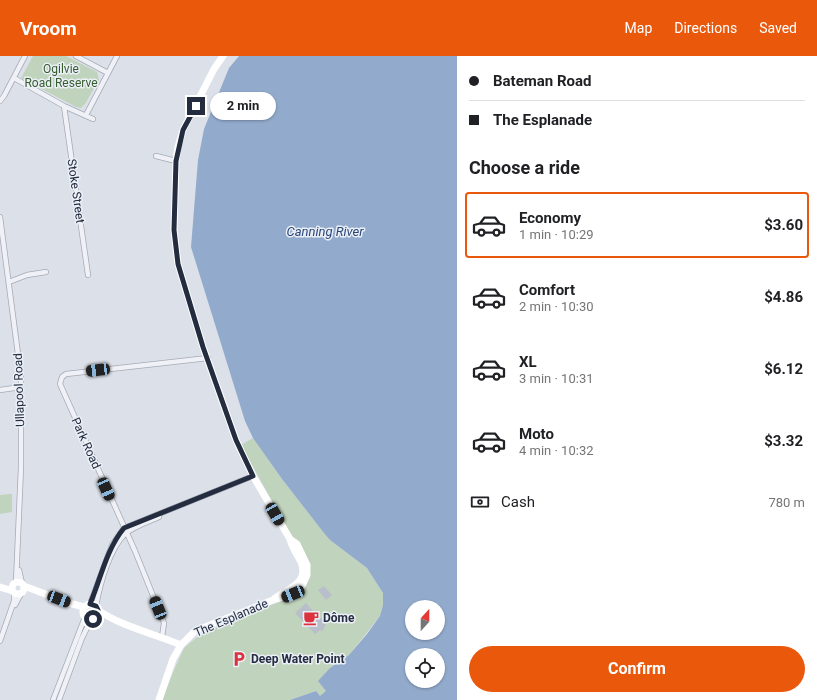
<!DOCTYPE html>
<html lang="en">
<head>
<meta charset="utf-8">
<style>
  :root { --surface:#fff; --page:#f2f2f2; --text:#202124; --muted:#757577; --line:#e0e0e0; --accent:#ea580c }
  body { margin:0; font-family:Roboto,sans-serif; background:var(--page); color:var(--text); height:100vh; display:flex; flex-direction:column; font-size:15px; white-space:nowrap }
  * { box-sizing:border-box; margin:0 }
  p { font-size:13px; color:var(--muted) }
  .icon { flex:none; width:22px; height:22px; fill:none; stroke:currentColor; stroke-width:2; stroke-linecap:round; stroke-linejoin:round }
  .map { position:relative; flex:1; overflow:hidden }
  .panel { display:flex; flex-direction:column; background:var(--surface); width:360px }
  .panel>* { flex:none }
  .guide { display:grid; align-content:center; height:88px; padding:0 12px; background:var(--surface) }
  .needle { width:26px; rotate:21deg }
  .tools { position:absolute; left:405px; top:544px; display:grid; gap:8px }
  .tools a { display:grid; place-items:center; width:40px; height:40px; border-radius:50%; background:var(--surface); box-shadow:0 1px 3px #0004; font-size:20px }
  .end { position:absolute; width:18px; height:18px; margin:-9px; border:5px solid #242c40; background:#fff; box-shadow:0 0 0 2px #fff }
  .from { border-radius:50% }
  .bubble { position:absolute; height:28px; border-radius:14px; background:var(--surface); box-shadow:0 1px 3px #0004; font-size:13px; font-weight:700; line-height:28px; text-align:center }
  .car { position:absolute; width:12px; height:24px; margin:-12px -6px; border-radius:5px; box-shadow:0 0 3px 1px #0007; background:linear-gradient(#222 24%,#8ab4d8 0 40%,#222 0 76%,#8ab4d8 0 86%,#222 0) }
  .guide b { display:flex; align-items:center; gap:14px; height:38px; font-size:15px }
  .guide b+b { border-top:1px solid var(--line) }
  .guide i { width:10px; height:10px; background:var(--text) }
  ul { padding:0; list-style:none }
  li { display:flex; align-items:center; gap:12px; height:66px; margin:0 8px 6px; padding:0 4px; border:2px solid transparent; border-radius:4px }
  li div { flex:1 }
  li b { display:block; font-size:15px }
  li em { font-style:normal; font-weight:700 }
  li.on { border-color:var(--accent) }
  li>.icon { width:36px; height:36px; stroke-width:1.5 }
  h2 { padding:0 12px; font-size:18px; line-height:48px }
  .pay { display:flex; align-items:center; gap:10px; height:44px; padding:0 12px; font-size:15px }
  .pay p { margin-inline-start:auto }
  .button { display:flex; gap:8px; margin-top:auto; padding:8px 12px }
  .button a { flex:1; height:46px; border-radius:24px; background:var(--accent); color:#fff; font-size:16px; font-weight:700; line-height:46px; text-align:center }
  header { display:flex; align-items:center; gap:24px; box-sizing:border-box; height:56px; padding:0 20px; background:var(--accent); color:#fff }
  header strong { font-size:19px }
  nav { display:flex; gap:22px; margin-inline-start:auto; font-size:14px }
  main { display:flex; flex:1; min-height:0 }
  .map>svg:first-child { display:block }
  .green { fill:#c0d3bc }
  .water { fill:#92aacc; fill-rule:evenodd }
  .building { fill:#b9becb }
  .lines { fill:none; stroke-linecap:round; stroke-linejoin:round }
  .street-casing { stroke:#a5aab6; stroke-width:6 }
  .street { stroke:#eff1f6; stroke-width:4.5 }
  .secondary { stroke:#fff; stroke-width:7 }
  .route { stroke:#242c40; stroke-width:5 }
  .labels { text-anchor:middle; stroke-width:3; stroke-linejoin:round; paint-order:stroke }
  .park-label { font-size:12px; fill:#355d30; stroke:#ebeff6 }
  .street-label { font-size:12px; fill:#242c40; stroke:#ebeff6 }
  .poi-label { font-size:12px; font-weight:bold; fill:#242c40; stroke:#ebeff6; text-anchor:start }
  .water-label { font-size:13px; font-style:italic; fill:#2a4678; stroke:#ebeff6 }
</style>
</head>
<body>
<header>
<strong>Vroom</strong>
<nav><a>Map</a><a>Directions</a><a>Saved</a></nav>
</header>
<main>
<div class="map">
<svg width="457" height="644" viewBox="0 0 457 644">
  <rect width="100%" height="100%" fill="#dce0e8"/>
  <path class="green" d="M 33,0 L 66,0 L 97,16 L 99,24 L 85,48 L 81,52 L 76,51 L 21,22 Z
    M 253,382 L 282,423 L 330,484 L 367,512 L 383,537 L 383,549 L 380,560 L 349,599 L 330,612 L 319,626 L 327,635 L 320,640 L 316,635 L 290,644 L 162,644 L 174,614 L 184,592 L 196,582 L 220,569 L 289,542 L 306,519 L 303,501 L 241,389 Z
    M 10,438 L 12,438 L 12,456 L 0,458 L 0,439 Z"/>
  <path class="water" d="M 239,0 L 457,0 L 457,644 L 290,644 L 316,635 L 320,640 L 326,635 L 318,625 L 330,612 L 349,599 L 367,578 L 380,560 L 383,549 L 383,537 L 367,512 L 330,484 L 324,477 L 282,423 L 253,382 L 245,365 L 191,191 L 198,104 L 204,73 L 229,12 ZM 412,551 L 438,551 L 438,577 L 412,577 ZM 412,599 L 438,599 L 438,625 L 412,625 Z"/>
  <path class="building" d="M 324,530 L 332,539 L 326,544 L 318,534 Z
    M 306,547 L 318,561 L 324,564 L 326,567 L 323,575 L 320,574 L 315,578 L 295,557 Z"/>
  <g class="lines">
    <defs>
      <path id="street" d="M 76,0 L 108,17
        M 14,22 L 64,50 L 93,63
        M 0,45 L 4,40 L 25,0
        M 64,50 L 88,219
        M 86,59 L 117,0
        M 156,100 L 176,105
        M 0,161 L 21,321 L 21,411 L 16,526
        M 9,226 L 27,219 L 46,216
        M 0,334 L 21,331
        M 19,514 L 22,527
        M 90,548 L 112,489 L 124,472 L 253,420
        M 15,549 L 21,538
        M 96,550 C 100,528 109,494 125,478 C 134,470 148,466 159,461
        M 162,581 L 164,567 L 135,495 L 60,328 L 62,321 L 66,318 L 208,302
        M 0,585 L 14,545 L 14,537
        M 53,644 L 85,561
        M 59,644 L 82,582 L 91,564"/>
    </defs>
    <use href="#street" class="street-casing"/>
    <use href="#street" class="street"/>
    <path class="secondary" d="M 223,0 L 214,13 L 183,74 L 178,91 L 176,105 L 174,174 L 178,208 L 203,291 L 236,384 L 253,420 L 290,483 C 292,492 297,498 301,506 C 310,528 286,533 273,544
      M12 532a6 6 0 1 1 12 0a6 6 0 1 1-12 0Z
      M 24,530 L 69,547 L 84,551
      M 0,531 L 13,535
      M83 556a8 8 0 1 1 16 0a8 8 0 1 1-16 0Z
      M 98,554 C 120,570 155,578 181,589
      M 159,644 L 173,603 L 181,589 L 195,575 L 273,544 L 293,538 L 302,530 L 307,519 L 307,509 L 297,488 L 290,483"/>
  </g>
  <g class="lines">
    <path class="route" d="M 93,563 L 97,561 L 98,554 L 96,550 L 90,548 C 101,522 106,494 124,472 L 253,420 L 236,384 L 203,291 L 178,208 L 174,174 L 176,105 L 183,74 L 196,50"/>
  </g>
  <defs>
    <symbol id="cafe-bare" viewBox="-9 -9 18 18"><path d="M-5.5-4.5H6V0H3Q3 3.5 0 3.5H-2.5Q-5.5 3.5-5.5 0ZM3-3.2v2h1.7v-2ZM-6 4.5H4V6H-6Z" fill="#dc323d" stroke="#ebeff6" stroke-width="2.5" paint-order="stroke"/></symbol>
    <symbol id="parking-bare" viewBox="-9 -9 18 18"><path d="M-3.5-5.5H1a3.5 3.5 0 0 1 0 7H-1V5.5H-3.5ZM-1-3.4V-.6H.8a1.4 1.4 0 0 0 0-2.8Z" fill="#dc323d" stroke="#ebeff6" stroke-width="2.5" paint-order="stroke"/></symbol>
  </defs>
  <g fill-rule="evenodd">
    <use href="#cafe-bare" x="300" y="551" width="22" height="22"/>
    <use href="#parking-bare" x="228" y="592" width="22" height="22"/>
  </g>
  <g class="labels">
    <g class="park-label">
      <text x="61" y="17">Ogilvie<tspan x="61" dy="14">Road Reserve</tspan></text>
    </g>
    <g class="street-label">
      <text transform="translate(76 135) rotate(82)" y="4">Stoke Street</text>
      <text transform="translate(19 334) rotate(-92)" y="4">Ullapool Road</text>
      <text transform="translate(86 387) rotate(66)" y="4">Park Road</text>
      <text transform="translate(231 562) rotate(-23)" y="4">The Esplanade</text>
    </g>
    <g class="poi-label">
      <text x="323" y="566">Dôme</text>
      <text x="251" y="607">Deep Water Point</text>
    </g>
    <g class="water-label">
      <text x="325" y="180">Canning River</text>
    </g>
  </g>
</svg>
<div class="tools">
<a><svg class="needle" viewBox="-14 -14 28 28"><path d="M0-13l5 13h-10z" fill="#e53935"/><path d="M0 13l5-13h-10z" fill="#757577"/></svg></a>
<a><svg class="icon" aria-label="locate" viewBox="0 0 24 24"><circle cx="12" cy="12" r="6"/><path d="M12 2v4M12 18v4M2 12h4M18 12h4"/></svg></a>
</div>
<i class="end from" style="left:93px;top:563px"></i>
<i class="end" style="left:196px;top:50px"></i>
<div class="bubble" style="left:210px;top:36px;width:66px">2 min</div>
<i class="car" style="left:98px;top:314px;rotate:263deg"></i>
<i class="car" style="left:106px;top:433px;rotate:156deg"></i>
<i class="car" style="left:275px;top:458px;rotate:150deg"></i>
<i class="car" style="left:293px;top:538px;rotate:248deg"></i>
<i class="car" style="left:59px;top:543px;rotate:111deg"></i>
<i class="car" style="left:158px;top:552px;rotate:338deg"></i>
</div>
<section class="panel">
<div class="guide">
<b><i class="from"></i>Bateman Road</b>
<b><i></i>The Esplanade</b>
</div>
<h2>Choose a ride</h2>
<ul>
<li class="on"><svg class="icon" aria-label="car" viewBox="0 0 24 24"><path d="M5 17H2v-5l4-1 3-4h7l3 4 3 1v5h-3M9 17h6M6 11h13"/><circle cx="7" cy="17" r="2"/><circle cx="17" cy="17" r="2"/></svg><div><b>Economy</b><p>1 min · 10:29</p></div><em>$3.60</em></li>
<li><svg class="icon" aria-label="car" viewBox="0 0 24 24"><path d="M5 17H2v-5l4-1 3-4h7l3 4 3 1v5h-3M9 17h6M6 11h13"/><circle cx="7" cy="17" r="2"/><circle cx="17" cy="17" r="2"/></svg><div><b>Comfort</b><p>2 min · 10:30</p></div><em>$4.86</em></li>
<li><svg class="icon" aria-label="car" viewBox="0 0 24 24"><path d="M5 17H2v-5l4-1 3-4h7l3 4 3 1v5h-3M9 17h6M6 11h13"/><circle cx="7" cy="17" r="2"/><circle cx="17" cy="17" r="2"/></svg><div><b>XL</b><p>3 min · 10:31</p></div><em>$6.12</em></li>
<li><svg class="icon" aria-label="car" viewBox="0 0 24 24"><path d="M5 17H2v-5l4-1 3-4h7l3 4 3 1v5h-3M9 17h6M6 11h13"/><circle cx="7" cy="17" r="2"/><circle cx="17" cy="17" r="2"/></svg><div><b>Moto</b><p>4 min · 10:32</p></div><em>$3.32</em></li>
</ul>
<div class="pay"><svg class="icon" aria-label="cash" viewBox="0 0 24 24"><path d="M3 7h18v10H3z"/><circle cx="12" cy="12" r="2"/></svg>Cash<p>780 m</p></div>
<div class="button"><a>Confirm</a></div>
</section>
</main>
</body>
</html>
